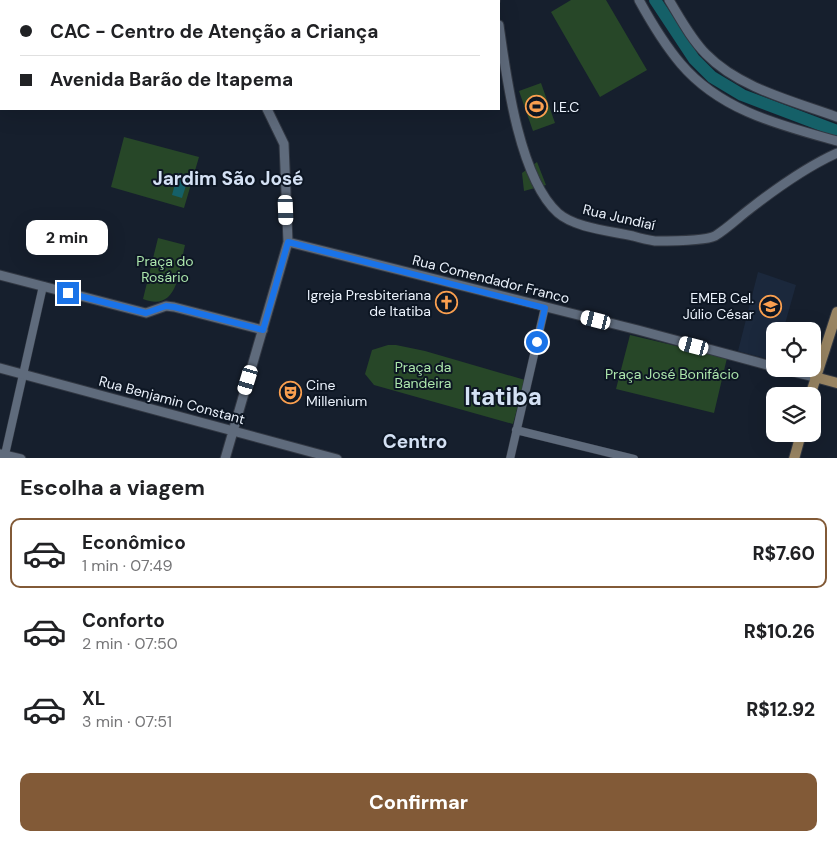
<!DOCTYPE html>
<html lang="pt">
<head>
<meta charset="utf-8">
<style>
  :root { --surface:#fff; --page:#f6f6f6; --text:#202124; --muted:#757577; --line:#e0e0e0; --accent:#825a37 }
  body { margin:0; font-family:"DM Sans",sans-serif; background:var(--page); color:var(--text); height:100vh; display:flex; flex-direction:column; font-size:19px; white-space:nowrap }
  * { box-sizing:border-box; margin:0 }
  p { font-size:16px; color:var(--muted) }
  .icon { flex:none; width:28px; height:28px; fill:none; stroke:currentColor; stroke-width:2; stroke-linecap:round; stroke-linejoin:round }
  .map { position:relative; height:458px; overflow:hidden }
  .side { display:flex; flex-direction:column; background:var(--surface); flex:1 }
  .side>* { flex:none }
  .top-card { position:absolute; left:0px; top:0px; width:500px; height:110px; box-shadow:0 5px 20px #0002; display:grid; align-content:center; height:110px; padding:0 20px; background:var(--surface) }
  .fabs { position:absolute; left:766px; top:322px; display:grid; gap:10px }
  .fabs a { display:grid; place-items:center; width:55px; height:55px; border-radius:10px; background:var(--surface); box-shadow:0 5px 20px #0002; font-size:25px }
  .end { position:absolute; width:22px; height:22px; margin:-11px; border:6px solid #1a73e8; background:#fff; box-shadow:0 0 0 2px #fff }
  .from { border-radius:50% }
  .bubble { position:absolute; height:35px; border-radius:10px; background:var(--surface); box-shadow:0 5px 20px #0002; font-size:16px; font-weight:800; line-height:35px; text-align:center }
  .car { position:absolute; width:15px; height:30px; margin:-15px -8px; border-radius:6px; box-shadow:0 0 4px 1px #0007; background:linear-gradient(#fff 24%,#345 0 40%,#fff 0 76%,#345 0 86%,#fff 0) }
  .top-card b { display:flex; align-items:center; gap:18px; height:48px; font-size:19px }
  .top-card b+b { border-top:1px solid var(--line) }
  .top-card i { width:12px; height:12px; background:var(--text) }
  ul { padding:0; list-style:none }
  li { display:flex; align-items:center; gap:15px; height:70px; margin:0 10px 8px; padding:0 10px; border:2px solid transparent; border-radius:10px }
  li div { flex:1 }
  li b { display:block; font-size:19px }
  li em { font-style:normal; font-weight:800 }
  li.current { border-color:var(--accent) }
  li>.icon { width:45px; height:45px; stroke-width:1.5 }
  h2 { padding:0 20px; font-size:22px; line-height:60px }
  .action { display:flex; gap:10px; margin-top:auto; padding:10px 20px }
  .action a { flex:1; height:58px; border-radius:10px; background:var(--accent); color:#fff; font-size:20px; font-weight:800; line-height:58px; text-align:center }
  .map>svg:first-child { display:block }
  .built { fill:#1b283c }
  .green { fill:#274728 }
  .water { fill:#156068 }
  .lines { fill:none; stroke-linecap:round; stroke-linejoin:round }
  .river { stroke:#156068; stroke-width:12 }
  .tertiary-casing { stroke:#323843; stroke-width:9 }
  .secondary-casing { stroke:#323843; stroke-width:11 }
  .primary-casing { stroke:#323843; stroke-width:12 }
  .tertiary { stroke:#5f6b7c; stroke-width:8 }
  .secondary { stroke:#5f6b7c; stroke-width:9 }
  .primary { stroke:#998563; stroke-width:10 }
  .route { stroke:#1a73e8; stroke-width:6 }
  .labels { text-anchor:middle; stroke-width:4; stroke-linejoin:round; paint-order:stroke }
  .poi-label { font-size:14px; fill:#ecf3fd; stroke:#0d1623; text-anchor:start }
  .street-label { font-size:14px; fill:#ecf3fd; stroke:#0d1623 }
  .park-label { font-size:14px; fill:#ace6ac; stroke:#0d1623 }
  .district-label { font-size:19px; font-weight:bold; fill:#d4e1f4; stroke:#0d1623 }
  .town-label { font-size:24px; font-weight:bold; fill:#d4e1f4; stroke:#0d1623 }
</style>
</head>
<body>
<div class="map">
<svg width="837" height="459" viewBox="0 0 837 459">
  <rect width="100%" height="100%" fill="#161f2d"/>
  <path class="built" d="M 758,272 L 796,285 L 783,331 L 775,331 L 775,361 L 738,351 Z"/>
  <path class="green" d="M 571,0 L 606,0 L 647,70 L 600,97 L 551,12 Z
    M 541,83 L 555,123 L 533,131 L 519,91 Z
    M 124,137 L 199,157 L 184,208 L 111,187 Z
    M 537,162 L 546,185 L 524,191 L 522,173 Z
    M 158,238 L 185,245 C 179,269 179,313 143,299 Z
    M 630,335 L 727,358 L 714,413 L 616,389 Z
    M 388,345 L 396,345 L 425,351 L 525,380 L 513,424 L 374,385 L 365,374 L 372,350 Z"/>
  <path class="water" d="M 178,173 L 189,176 L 182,198 L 172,195 Z"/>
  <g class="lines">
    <path class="river" d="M 655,0 L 694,59 L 712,77 L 742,95 L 837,131"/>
    <defs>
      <path id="tertiary" d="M 516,430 L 634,459
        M 4,459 L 43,286
        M 510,459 L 545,307"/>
      <path id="secondary" d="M 247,0 L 247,1
        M 495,0 L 495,1
        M 639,0 C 651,22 665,45 681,64 C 721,111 780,125 837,141
        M 669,0 C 680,18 691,39 706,54 C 739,88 793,101 837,117
        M 45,1 L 48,0
        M 0,22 L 1,22
        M 499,25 C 506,75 519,178 558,213 C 575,228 611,231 633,236 C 640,238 648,240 655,241 C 668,241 705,241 715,236 C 728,228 739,217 751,208 C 778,187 806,167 837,153
        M 288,242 L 638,330 L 775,367
        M 0,275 L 146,313 L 166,306 L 174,307 L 263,330
        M 0,368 L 337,459
        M 781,369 L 815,377
        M 0,454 L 21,459
        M 225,459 L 288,242 L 284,144 L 267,109"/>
      <path id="primary" d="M 815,377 L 837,383
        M 810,396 L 837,312
        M 794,459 L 801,434"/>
    </defs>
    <use href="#tertiary" class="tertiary-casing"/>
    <use href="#secondary" class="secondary-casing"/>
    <use href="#primary" class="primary-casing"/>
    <use href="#tertiary" class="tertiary"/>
    <use href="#secondary" class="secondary"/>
    <use href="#primary" class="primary"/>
  </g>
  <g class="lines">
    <path class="route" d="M 68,293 L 146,313 L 166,306 L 174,307 L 263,330 L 288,242 L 545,308 L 537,342"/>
  </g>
  <defs>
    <symbol id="stadium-ring" viewBox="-11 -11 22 22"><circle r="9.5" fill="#0d1623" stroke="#fa9f4f" stroke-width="1.5"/><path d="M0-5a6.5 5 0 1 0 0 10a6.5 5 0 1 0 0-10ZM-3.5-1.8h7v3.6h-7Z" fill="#fa9f4f"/></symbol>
    <symbol id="church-ring" viewBox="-11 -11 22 22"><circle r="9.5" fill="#0d1623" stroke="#fa9f4f" stroke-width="1.5"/><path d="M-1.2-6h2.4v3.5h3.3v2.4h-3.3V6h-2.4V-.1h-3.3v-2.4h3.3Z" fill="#fa9f4f"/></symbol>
    <symbol id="school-ring" viewBox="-11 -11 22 22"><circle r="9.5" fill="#0d1623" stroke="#fa9f4f" stroke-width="1.5"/><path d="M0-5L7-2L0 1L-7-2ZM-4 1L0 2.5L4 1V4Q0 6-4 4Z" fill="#fa9f4f"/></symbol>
    <symbol id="theatre-ring" viewBox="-11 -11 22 22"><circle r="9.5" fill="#0d1623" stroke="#fa9f4f" stroke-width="1.5"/><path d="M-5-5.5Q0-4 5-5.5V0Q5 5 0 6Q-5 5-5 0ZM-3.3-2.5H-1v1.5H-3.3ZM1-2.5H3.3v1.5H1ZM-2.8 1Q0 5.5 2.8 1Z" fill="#fa9f4f"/></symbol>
  </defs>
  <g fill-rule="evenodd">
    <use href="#stadium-ring" x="524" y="94" width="25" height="25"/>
    <use href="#church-ring" x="434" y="290" width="25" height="25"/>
    <use href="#school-ring" x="758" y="294" width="25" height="25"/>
    <use href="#theatre-ring" x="278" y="380" width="25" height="25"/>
  </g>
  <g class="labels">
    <g class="poi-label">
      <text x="553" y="112">I.E.C</text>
      <text x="431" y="300" text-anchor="end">Igreja Presbiteriana<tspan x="431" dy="16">de Itatiba</tspan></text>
      <text x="754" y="303" text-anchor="end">EMEB Cel.<tspan x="754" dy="16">Júlio César</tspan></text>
      <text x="306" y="390">Cine<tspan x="306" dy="16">Millenium</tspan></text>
    </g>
    <g class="street-label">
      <text transform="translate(619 217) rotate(13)" y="5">Rua Jundiaí</text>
      <text transform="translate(491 279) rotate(14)" y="5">Rua Comendador Franco</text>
      <text transform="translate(172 400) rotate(15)" y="5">Rua Benjamin Constant</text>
    </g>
    <g class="park-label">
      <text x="165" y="266">Praça do<tspan x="165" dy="16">Rosário</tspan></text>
      <text x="423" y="372">Praça da<tspan x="423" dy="16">Bandeira</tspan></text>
      <text x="672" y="379">Praça José Bonifácio</text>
    </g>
    <g class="district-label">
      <text x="228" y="185">Jardim São José</text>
      <text x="415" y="448">Centro</text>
    </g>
    <g class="town-label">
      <text x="503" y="405">Itatiba</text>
    </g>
  </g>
</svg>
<div class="fabs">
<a><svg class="icon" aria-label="locate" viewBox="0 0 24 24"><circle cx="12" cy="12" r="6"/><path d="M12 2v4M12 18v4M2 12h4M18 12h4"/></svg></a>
<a><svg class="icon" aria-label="layers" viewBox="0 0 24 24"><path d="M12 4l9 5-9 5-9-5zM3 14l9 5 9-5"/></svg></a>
</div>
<i class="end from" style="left:537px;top:342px"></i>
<i class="end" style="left:68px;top:293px"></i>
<div class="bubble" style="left:26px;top:220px;width:82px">2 min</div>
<i class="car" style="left:286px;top:210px;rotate:178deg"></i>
<i class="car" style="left:596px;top:320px;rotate:284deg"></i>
<i class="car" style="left:694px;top:346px;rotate:285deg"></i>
<i class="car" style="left:248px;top:380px;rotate:197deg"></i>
<div class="top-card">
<b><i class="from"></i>CAC - Centro de Atenção a Criança</b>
<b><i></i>Avenida Barão de Itapema</b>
</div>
</div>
<section class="side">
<h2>Escolha a viagem</h2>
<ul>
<li class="current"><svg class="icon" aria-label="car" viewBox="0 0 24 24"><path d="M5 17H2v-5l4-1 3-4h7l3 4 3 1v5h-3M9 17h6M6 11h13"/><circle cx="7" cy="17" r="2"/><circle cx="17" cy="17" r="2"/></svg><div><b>Econômico</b><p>1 min · 07:49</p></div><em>R$7.60</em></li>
<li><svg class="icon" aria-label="car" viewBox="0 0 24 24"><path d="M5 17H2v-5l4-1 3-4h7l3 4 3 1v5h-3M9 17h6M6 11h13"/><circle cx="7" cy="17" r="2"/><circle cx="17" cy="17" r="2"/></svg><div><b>Conforto</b><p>2 min · 07:50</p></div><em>R$10.26</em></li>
<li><svg class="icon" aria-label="car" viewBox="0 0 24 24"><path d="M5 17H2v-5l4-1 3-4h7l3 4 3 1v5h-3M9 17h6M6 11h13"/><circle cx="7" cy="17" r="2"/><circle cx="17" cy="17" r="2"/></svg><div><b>XL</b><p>3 min · 07:51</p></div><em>R$12.92</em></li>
</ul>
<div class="action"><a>Confirmar</a></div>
</section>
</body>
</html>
